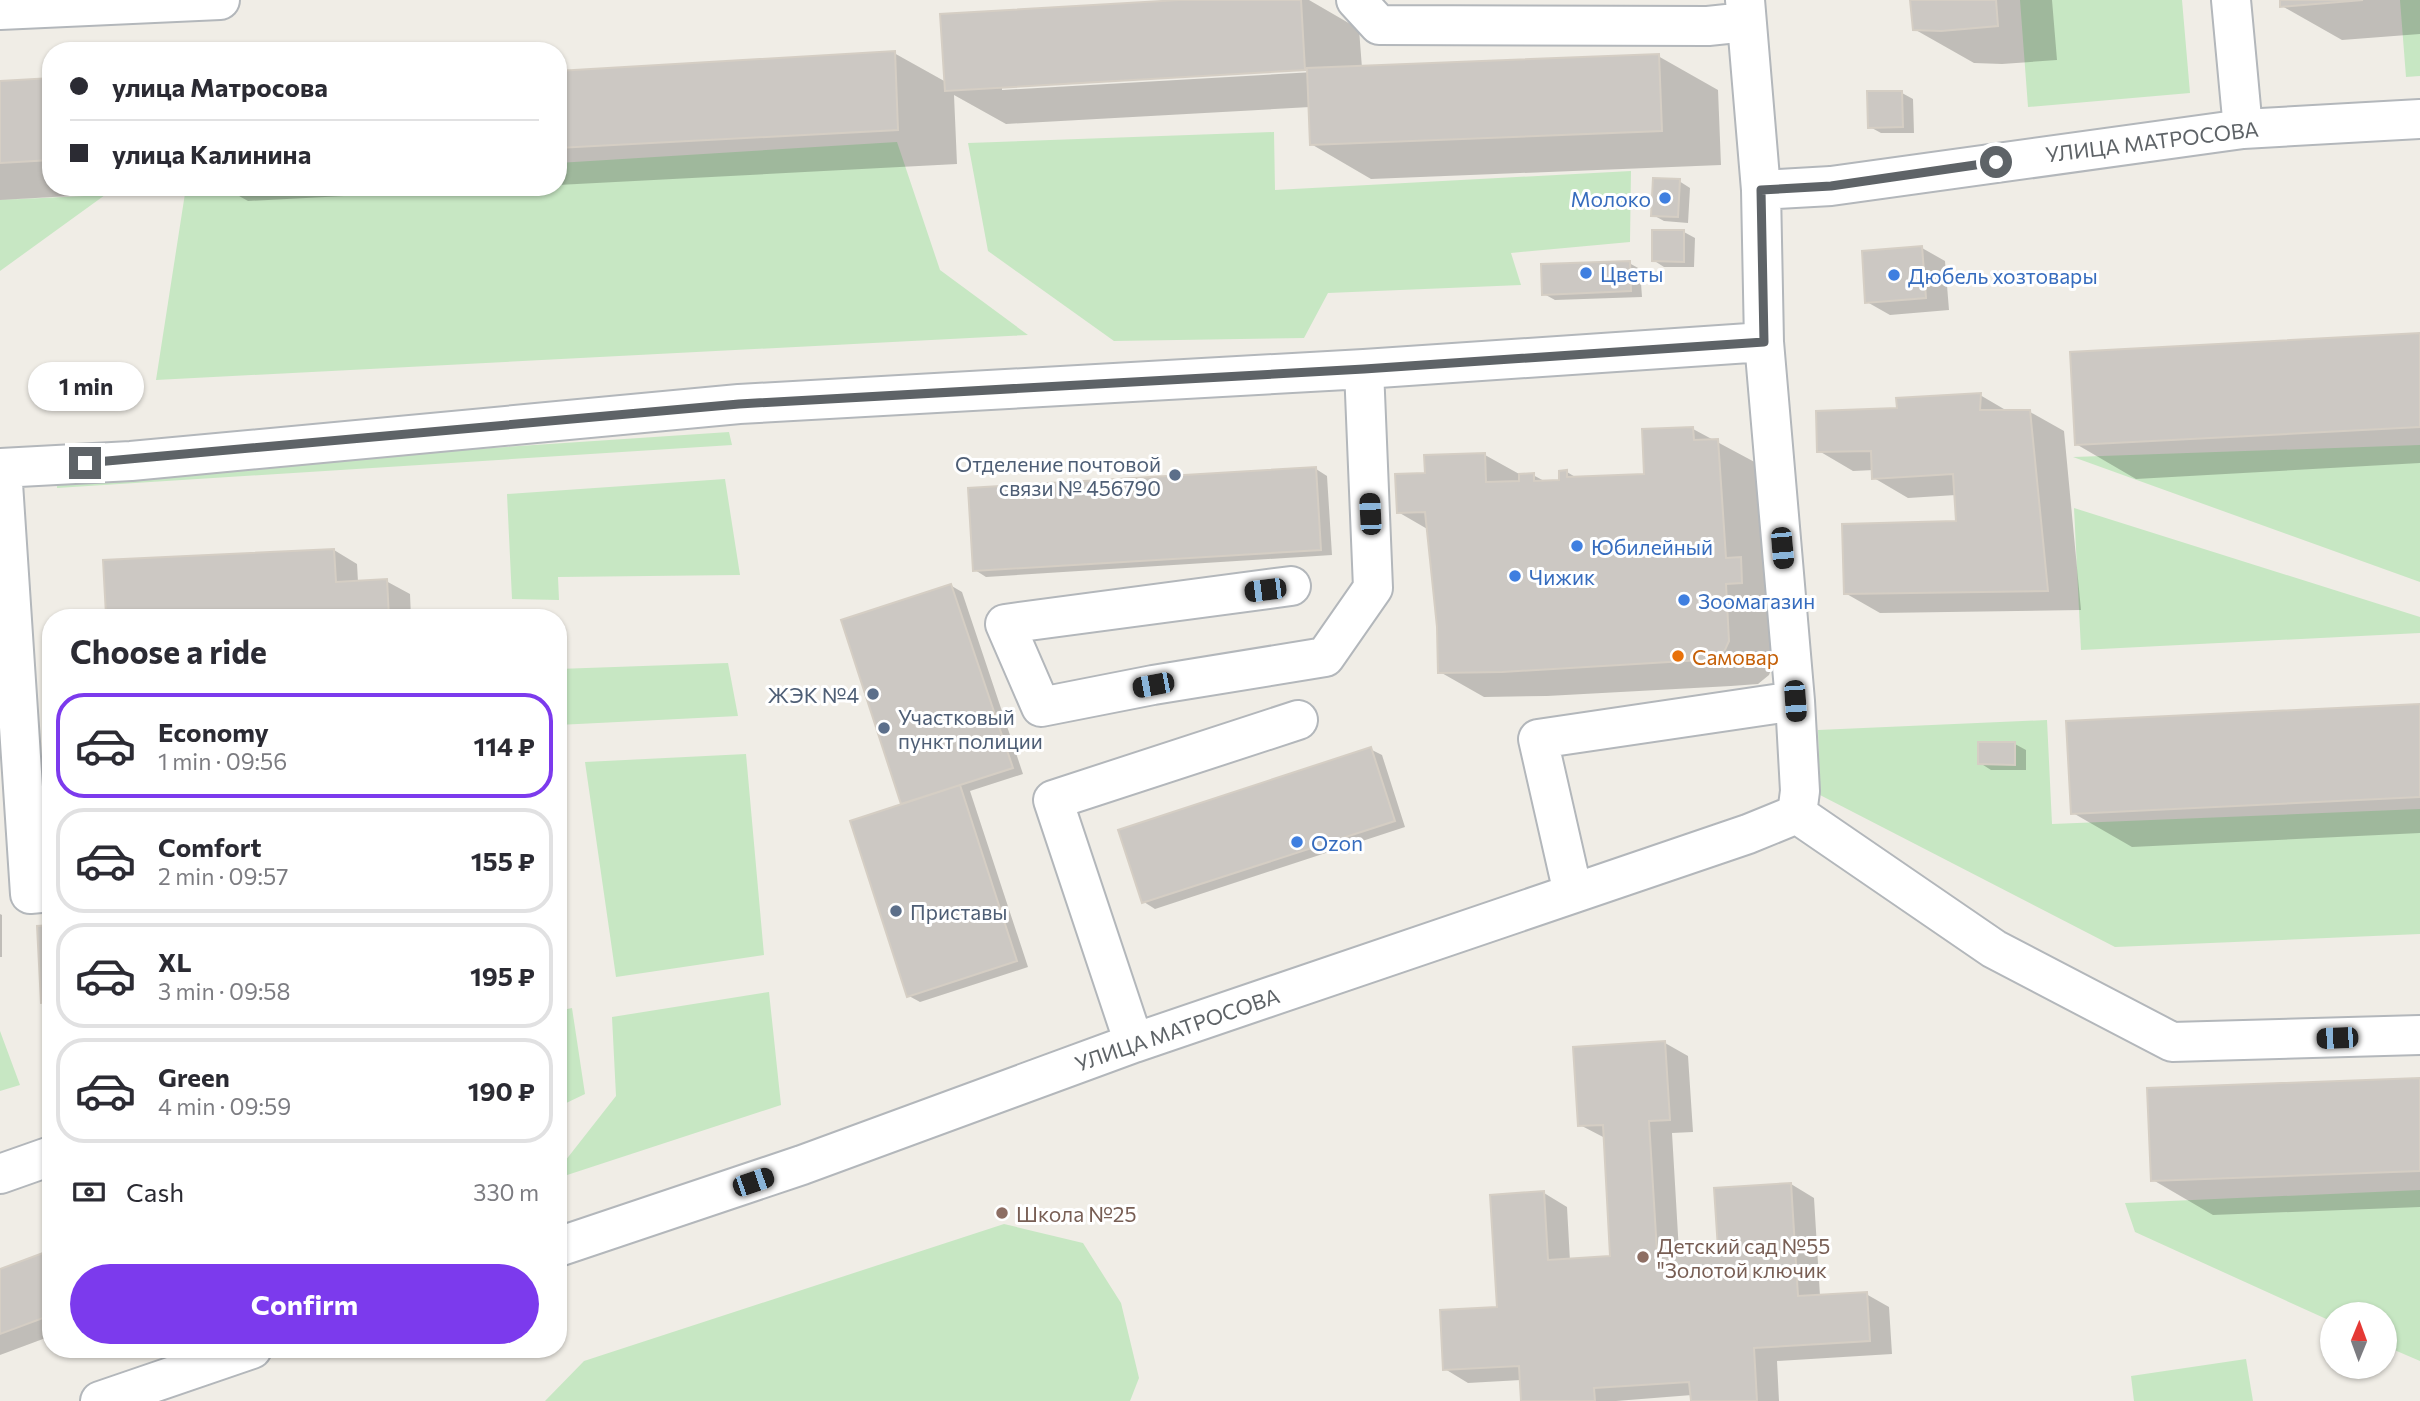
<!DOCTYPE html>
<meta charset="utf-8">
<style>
:root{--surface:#fff;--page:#f2f2f3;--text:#2b2b33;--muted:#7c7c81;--line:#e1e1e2;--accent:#7c3aed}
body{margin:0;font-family:Commissioner,sans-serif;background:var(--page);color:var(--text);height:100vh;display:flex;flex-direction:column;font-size:26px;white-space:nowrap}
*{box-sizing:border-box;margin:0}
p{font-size:23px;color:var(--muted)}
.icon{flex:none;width:38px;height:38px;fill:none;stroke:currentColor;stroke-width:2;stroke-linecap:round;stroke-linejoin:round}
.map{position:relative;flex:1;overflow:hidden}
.drawer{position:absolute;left:42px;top:609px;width:525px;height:749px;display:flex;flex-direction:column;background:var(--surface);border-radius:28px;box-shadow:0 2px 5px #0004}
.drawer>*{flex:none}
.banner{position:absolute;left:42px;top:42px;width:525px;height:154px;border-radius:28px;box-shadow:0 2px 5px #0004;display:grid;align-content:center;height:154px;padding:0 28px;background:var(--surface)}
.needle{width:46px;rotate:1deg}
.tools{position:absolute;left:2320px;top:1302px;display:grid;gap:14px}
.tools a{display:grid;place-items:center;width:77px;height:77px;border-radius:50%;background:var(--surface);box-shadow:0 2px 5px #0004;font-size:35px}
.end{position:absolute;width:32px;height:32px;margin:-16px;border:9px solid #5e6367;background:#fff;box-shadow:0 0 0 4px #fff}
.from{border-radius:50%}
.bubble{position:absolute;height:49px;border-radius:24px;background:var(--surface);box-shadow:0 2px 5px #0004;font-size:23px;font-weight:700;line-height:49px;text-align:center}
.car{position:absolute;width:21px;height:42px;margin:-21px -10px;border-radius:9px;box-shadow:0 0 5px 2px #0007;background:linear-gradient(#222 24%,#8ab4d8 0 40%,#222 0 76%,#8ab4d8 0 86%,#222 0)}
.banner b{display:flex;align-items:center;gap:24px;height:66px;font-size:26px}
.banner b+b{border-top:2px solid var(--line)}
.banner i{width:18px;height:18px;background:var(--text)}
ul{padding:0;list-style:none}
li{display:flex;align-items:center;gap:21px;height:105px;margin:0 14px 10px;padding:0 14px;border:4px solid var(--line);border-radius:28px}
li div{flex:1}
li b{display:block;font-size:26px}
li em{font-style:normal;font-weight:700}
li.on{border-color:var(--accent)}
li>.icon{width:63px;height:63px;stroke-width:1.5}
h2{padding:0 28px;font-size:32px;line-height:84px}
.pay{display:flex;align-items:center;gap:18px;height:77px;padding:0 28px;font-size:26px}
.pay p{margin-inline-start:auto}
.primary-button{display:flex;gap:14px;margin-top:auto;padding:14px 28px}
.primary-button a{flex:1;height:80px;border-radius:42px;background:var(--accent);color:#fff;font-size:28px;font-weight:700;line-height:80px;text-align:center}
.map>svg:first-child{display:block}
.green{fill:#c7e7c3}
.shadow{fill:#0003;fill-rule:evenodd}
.building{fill:#ccc8c3;stroke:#d5cec4;stroke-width:2}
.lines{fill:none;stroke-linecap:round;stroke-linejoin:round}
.minor-casing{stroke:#b3b7bb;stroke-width:42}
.minor{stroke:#fff;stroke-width:38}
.route{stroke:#5e6367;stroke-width:9}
.shop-dot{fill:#3f7fe0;stroke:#fff;stroke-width:2.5}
.service-dot{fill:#5c6f8a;stroke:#fff;stroke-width:2.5}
.food-dot{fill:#e8710a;stroke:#fff;stroke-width:2.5}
.education-dot{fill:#8d6e63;stroke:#fff;stroke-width:2.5}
.labels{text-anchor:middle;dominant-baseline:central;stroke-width:6;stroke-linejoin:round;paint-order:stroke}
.street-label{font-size:21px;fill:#5e6367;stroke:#fff}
.shop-label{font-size:21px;fill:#366cbe;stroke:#fff;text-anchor:start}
.service-label{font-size:21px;fill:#4e5e75;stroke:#fff;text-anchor:end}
.food-label{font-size:21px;fill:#c56008;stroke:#fff;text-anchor:start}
.education-label{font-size:21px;fill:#785e54;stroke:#fff;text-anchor:start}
</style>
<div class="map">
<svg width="2420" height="1401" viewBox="0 0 2420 1401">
<rect width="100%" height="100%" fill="#f0ede6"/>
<path class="green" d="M2020 0H2182L2190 93 2028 107Z
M2400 0H2420V76L2406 77Z
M1274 132 1275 190 1631 171 1630 242 1511 253 1521 285 1328 293 1304 338 1114 341 988 251 968 143Z
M897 142 940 270 1028 335 156 380 186 187H558V163Z
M105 195 0 271V200Z
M729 432 732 445 57 488V477Z
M2420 445V582L2073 457Z
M725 479 740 575 558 577 559 600 512 599 507 494Z
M2074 508 2420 617V633L2081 650Z
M728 663 738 716 558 725V669Z
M2047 720 2052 824 2420 809V934L2115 947 1820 795 1818 730Z
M746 754 764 955 616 977 585 762Z
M769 992 781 1105 558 1178V1170L616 1096 612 1017Z
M572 1008 585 1094 558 1107V1011Z
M0 1031 20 1085 0 1091Z
M2420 1190V1361L2385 1346V1314H2333V1322L2135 1232 2125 1203Z
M1004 1224 1083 1243 1121 1303 1139 1378 1130 1401H545L584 1361Z
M2246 1359 2253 1401H2134L2131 1376Z"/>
<path class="shadow" d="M1209 0H1309L1359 29 1362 68 1658 56 1718 90 1721 165 1371 179 1311 144 1310 107 1006 124 954 95 957 164 558 185V73L894 53 946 82ZM1314 68V72L1002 90V86Z
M1912 0H2052L2057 60 2002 64 1974 63 1914 29Z
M2281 0H2420V34L2342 40 2282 6Z
M51 80V187L211 188 0 200V83Z
M1902 93 1913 99 1914 133H1881L1870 127Z
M1679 181 1690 188 1688 223 1664 221 1653 215Z
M223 187H515L248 201Z
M1684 232 1695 238 1694 267H1664L1653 260Z
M1922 248 1945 261 1949 310 1890 315 1867 302Z
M1629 263 1640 269 1642 297 1555 300 1544 294Z
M2420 335V463L2136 479 2076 444Z
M1980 395 2009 412H2030L2064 431 2081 610 1880 613 1845 593 1958 523 1956 495 1908 498 1874 478V470L1853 471 1819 451 1899 410Z
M1693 429 1762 466 1772 667 1769 675 1758 684 1731 686 1547 696 1484 697 1440 672 1438 627 1429 530 1398 512 1427 474 1485 455 1521 475H1533L1546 482H1561L1567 472 1577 478 1645 475Z
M1316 469 1327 476 1332 555 986 577 975 570Z
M334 550 357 564 358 582 386 581 410 594 411 618H84L107 617Z
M950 585 962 592 1023 774 970 791 1028 967 920 1002 909 996 903 805 843 621Z
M2420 706V833L2132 847 2073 813Z
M2015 744 2026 750V770H1991L1980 763Z
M1370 749 1382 755 1405 827 1155 909 1144 902Z
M0 914 2 915V957H0Z
M1665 1043 1688 1056 1693 1132 1672 1133 1679 1252 1719 1250 1791 1184 1814 1198 1820 1296 1866 1294 1889 1307 1892 1354 1777 1361 1779 1401H1692V1395L1616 1401H1522L1521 1380 1468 1383 1445 1369 1499 1309 1544 1193 1567 1207 1570 1261 1612 1258 1605 1138 1580 1125Z
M2420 1080V1207L2213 1215 2153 1180Z
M51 1252V1336L0 1355V1271Z"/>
<path class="building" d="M1179 0H1301L1305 70 945 91 940 14Z
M1910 0H1996L1998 26 1941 31 1913 30Z
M2280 0H2363L2280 7Z
M895 51 898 130 558 148V71Z
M1659 54 1662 131 1310 145 1307 68Z
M51 78V160L0 163V81Z
M1867 91H1902L1903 127 1868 128Z
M1653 178 1680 179 1678 217 1651 216Z
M1652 230H1684V262L1652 261Z
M1922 246 1926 298 1865 303 1862 251Z
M1630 261 1631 291 1542 295 1541 264Z
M2420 333V427L2075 445 2070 352Z
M1981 393 1980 410H2030L2048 591 1844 594 1842 524 1956 521 1953 474 1872 479 1871 451 1817 452 1816 411 1897 408 1896 398Z
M1693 427 1694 440 1718 439 1726 558 1741 557 1742 583 1726 584 1729 641 1725 650 1714 659 1686 661 1502 672 1438 673 1437 627 1425 512 1397 513 1395 474 1425 473 1424 455 1485 453 1486 482 1519 481V474L1534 473V481L1559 480V471L1567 470V477L1644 474 1642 429Z
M1316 467 1321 550 973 571 968 488Z
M334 549 336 582 387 579 389 618H81L106 615 103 560Z
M951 584 1013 768 901 804 841 620Z
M2420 704V797L2071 814 2066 721Z
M1978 742H2015V765L1978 764Z
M1371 747 1395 821 1142 903 1118 830Z
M960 785 1017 961 907 997 850 821Z
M51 925V1002L41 1003 37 926Z
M1665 1041 1670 1120 1649 1121 1657 1252 1718 1249 1714 1188 1791 1183 1798 1296 1867 1292 1870 1341 1754 1348 1757 1401H1691L1689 1382 1594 1388 1595 1401H1521L1519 1366 1443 1370 1440 1310 1497 1307 1490 1195 1544 1191 1548 1260 1610 1256 1603 1125 1578 1126 1573 1047Z
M2420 1078V1171L2151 1181 2147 1088Z
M51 1250V1315L0 1334V1269Z"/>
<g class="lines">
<defs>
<path id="minor" d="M1356 0 1379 25 1708 26 1746 22
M1745 0 1761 190 1764 342 1795 701 1800 791 1797 814
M2231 0 2243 129
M0 10 220 0
M1761 190 1831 186 2243 129 2420 119
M0 468 131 461 739 404 1364 369 1764 342
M2 468 30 894 51 892
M1291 586 1005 624 1041 707 1153 685 1325 657 1373 588 1364 369
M1797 814 1994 949 2172 1042 2420 1035
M1573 893 1538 739 1795 701
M1134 1043 1053 800 1298 720
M0 1174 51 1156
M558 1247 802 1165 1134 1043 1748 834 1797 814
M100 1401 252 1349"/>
</defs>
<use href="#minor" class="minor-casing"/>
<use href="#minor" class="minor"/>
</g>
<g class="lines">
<path class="route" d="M85 463 739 404 1364 369 1764 342 1761 190 1831 186 1996 162"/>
</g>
<g class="shop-dot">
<circle cx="1665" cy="198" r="7"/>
<circle cx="1586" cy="273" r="7"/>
<circle cx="1894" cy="275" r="7"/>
<circle cx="1577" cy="546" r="7"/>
<circle cx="1515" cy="576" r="7"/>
<circle cx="1684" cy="600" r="7"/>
<circle cx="1297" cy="842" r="7"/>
</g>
<g class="service-dot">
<circle cx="1175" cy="475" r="7"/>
<circle cx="873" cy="694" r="7"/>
<circle cx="884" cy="728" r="7"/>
<circle cx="896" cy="911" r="7"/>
</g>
<circle class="food-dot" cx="1678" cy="656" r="7"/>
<g class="education-dot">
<circle cx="1002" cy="1213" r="7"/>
<circle cx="1643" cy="1257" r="7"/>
</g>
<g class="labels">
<g class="street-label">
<text transform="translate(2152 141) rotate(-7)">УЛИЦА МАТРОСОВА</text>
<text transform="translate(1177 1029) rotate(-19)">УЛИЦА МАТРОСОВА</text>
</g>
<g class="shop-label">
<text x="1651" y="198" text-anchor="end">Молоко</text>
<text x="1600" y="273">Цветы</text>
<text x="1908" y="275">Дюбель хозтовары</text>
<text x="1591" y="546">Юбилейный</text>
<text x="1529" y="576">Чижик</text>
<text x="1698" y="600">Зоомагазин</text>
<text x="1311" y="842">Ozon</text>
</g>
<g class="service-label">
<text x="1161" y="463">Отделение почтовой<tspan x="1161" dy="24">связи № 456790</tspan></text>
<text x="859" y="694">ЖЭК №4</text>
<text x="898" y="716" text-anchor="start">Участковый<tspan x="898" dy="24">пункт полиции</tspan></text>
<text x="910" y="911" text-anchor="start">Приставы</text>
</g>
<g class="food-label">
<text x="1692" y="656">Самовар</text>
</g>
<g class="education-label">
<text x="1016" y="1213">Школа №25</text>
<text x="1657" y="1245">Детский сад №55<tspan x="1657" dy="24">"Золотой ключик</tspan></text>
</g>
</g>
</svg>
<div class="tools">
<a><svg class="needle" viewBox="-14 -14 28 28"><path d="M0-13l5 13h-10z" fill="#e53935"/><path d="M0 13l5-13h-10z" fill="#7c7c81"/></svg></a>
</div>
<i class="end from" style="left:1996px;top:162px"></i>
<i class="end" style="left:85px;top:463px"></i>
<div class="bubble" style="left:28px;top:362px;width:116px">1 min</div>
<i class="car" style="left:1370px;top:514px;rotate:357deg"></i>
<i class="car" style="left:1782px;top:548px;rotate:175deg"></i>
<i class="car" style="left:1265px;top:590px;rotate:263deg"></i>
<i class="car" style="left:1153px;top:685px;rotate:259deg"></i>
<i class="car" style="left:1795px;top:701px;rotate:176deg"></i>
<i class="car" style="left:2337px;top:1038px;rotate:268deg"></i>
<i class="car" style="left:753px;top:1182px;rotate:71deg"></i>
<div class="banner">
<b><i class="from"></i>улица Матросова</b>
<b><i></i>улица Калинина</b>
</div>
<section class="drawer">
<h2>Choose a ride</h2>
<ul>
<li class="on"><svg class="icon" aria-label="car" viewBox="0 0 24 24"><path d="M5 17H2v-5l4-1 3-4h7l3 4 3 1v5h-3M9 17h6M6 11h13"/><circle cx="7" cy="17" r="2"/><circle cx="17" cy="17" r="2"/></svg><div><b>Economy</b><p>1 min · 09:56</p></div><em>114 ₽</em></li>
<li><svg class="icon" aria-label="car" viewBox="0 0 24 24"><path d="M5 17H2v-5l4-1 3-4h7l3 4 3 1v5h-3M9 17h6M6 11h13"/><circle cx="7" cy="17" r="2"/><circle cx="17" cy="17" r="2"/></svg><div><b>Comfort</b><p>2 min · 09:57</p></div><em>155 ₽</em></li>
<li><svg class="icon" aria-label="car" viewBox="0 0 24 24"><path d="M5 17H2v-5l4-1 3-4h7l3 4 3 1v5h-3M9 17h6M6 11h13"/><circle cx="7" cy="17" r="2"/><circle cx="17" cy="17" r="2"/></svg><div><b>XL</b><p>3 min · 09:58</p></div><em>195 ₽</em></li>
<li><svg class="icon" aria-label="car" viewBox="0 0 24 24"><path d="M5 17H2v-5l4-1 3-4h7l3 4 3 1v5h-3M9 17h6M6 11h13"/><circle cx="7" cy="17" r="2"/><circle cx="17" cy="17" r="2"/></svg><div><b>Green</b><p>4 min · 09:59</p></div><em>190 ₽</em></li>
</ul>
<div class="pay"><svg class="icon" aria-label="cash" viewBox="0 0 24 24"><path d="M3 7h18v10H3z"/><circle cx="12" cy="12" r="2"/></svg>Cash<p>330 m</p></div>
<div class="primary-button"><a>Confirm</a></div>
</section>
</div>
